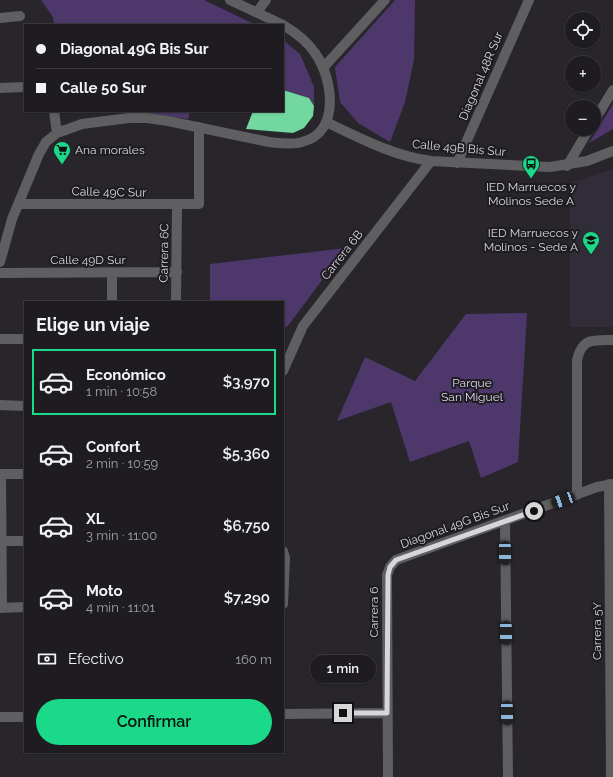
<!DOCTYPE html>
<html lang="es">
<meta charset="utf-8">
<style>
:root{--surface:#1e1c20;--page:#2b292d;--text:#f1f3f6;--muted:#a1a1a5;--line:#3c3a3e;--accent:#1ad988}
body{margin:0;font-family:Raleway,sans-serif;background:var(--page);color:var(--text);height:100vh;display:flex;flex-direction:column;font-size:15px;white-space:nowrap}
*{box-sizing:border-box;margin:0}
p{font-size:13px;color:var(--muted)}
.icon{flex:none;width:22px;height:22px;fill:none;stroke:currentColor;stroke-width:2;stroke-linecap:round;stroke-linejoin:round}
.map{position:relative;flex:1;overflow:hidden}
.sheet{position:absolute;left:24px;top:301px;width:260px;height:452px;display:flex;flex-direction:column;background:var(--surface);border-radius:0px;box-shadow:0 1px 3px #0004,0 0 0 1px var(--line)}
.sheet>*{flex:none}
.guide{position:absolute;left:24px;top:24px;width:260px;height:88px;border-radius:0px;box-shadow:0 1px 3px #0004,0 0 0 1px var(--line);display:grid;align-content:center;height:88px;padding:0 12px;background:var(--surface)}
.tools{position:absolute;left:565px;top:12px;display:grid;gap:8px}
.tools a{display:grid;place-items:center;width:36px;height:36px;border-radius:50%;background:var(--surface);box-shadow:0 1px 3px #0004,0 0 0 1px var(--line);font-size:20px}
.end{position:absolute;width:18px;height:18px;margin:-9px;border:5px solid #d7d6d9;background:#111;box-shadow:0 0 0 2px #111}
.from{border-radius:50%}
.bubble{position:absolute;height:28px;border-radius:14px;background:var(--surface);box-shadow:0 1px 3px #0004,0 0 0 1px var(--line);font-size:13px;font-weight:600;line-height:28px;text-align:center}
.car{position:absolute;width:12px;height:24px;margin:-12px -6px;border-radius:5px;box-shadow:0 0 3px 1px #0007;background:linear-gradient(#222 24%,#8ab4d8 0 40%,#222 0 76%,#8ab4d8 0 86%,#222 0)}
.guide b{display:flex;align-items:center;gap:14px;height:38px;font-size:15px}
.guide b+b{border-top:1px solid var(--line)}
.guide i{width:10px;height:10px;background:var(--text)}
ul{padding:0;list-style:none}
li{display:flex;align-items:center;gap:12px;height:66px;margin:0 8px 6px;padding:0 4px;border:2px solid transparent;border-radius:0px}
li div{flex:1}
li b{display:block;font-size:15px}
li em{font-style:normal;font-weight:600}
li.on{border-color:var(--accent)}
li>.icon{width:36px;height:36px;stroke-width:1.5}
h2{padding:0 12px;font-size:18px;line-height:48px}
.pay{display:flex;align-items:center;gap:10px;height:44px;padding:0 12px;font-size:15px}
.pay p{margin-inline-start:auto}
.action{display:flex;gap:8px;margin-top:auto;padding:8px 12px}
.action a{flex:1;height:46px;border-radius:24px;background:var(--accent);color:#111;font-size:16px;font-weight:600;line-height:46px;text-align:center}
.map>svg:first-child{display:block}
.built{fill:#312d38}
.green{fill:#4d376b}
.building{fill:#72d89f}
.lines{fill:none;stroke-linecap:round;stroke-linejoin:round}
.minor{stroke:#5f5e61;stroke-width:10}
.route{stroke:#d7d6d9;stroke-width:5}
.labels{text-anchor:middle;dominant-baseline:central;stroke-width:4;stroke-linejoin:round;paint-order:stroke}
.street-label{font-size:12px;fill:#d7d6d9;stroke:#1e1c21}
.poi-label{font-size:12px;fill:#d7d6d9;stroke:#1e1c21;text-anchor:start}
.park-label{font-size:12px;fill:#dfd8ee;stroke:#1e1c21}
</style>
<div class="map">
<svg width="613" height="777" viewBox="0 0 613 777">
<rect width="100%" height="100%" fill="#28262b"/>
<path class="built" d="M613 169V327H570V183Z"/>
<path class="green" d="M41 0H204L256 25H54L53 17Z
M395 0H415L414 60 405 102 390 142 358 123 340 102 335 67Z
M283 40 300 54 314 87V106L309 98 283 90Z
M613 104V129L589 143Z
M134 111H190L188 119Z
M346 248 287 327 283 325V302H210V264Z
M527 313 518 462 481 478 469 441 410 462 391 402 337 421 365 357 415 381 466 314Z"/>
<path class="building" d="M283 90 309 98 314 106 313 116 304 128 293 133 246 129 253 111H283Z"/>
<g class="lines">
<path class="minor" d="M230 0 283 25
M257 12 266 0
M0 18 20 16
M323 68 385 0
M0 88 25 87
M54 111 57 133
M594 121 613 90
M326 122C360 138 393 156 431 161L550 167 587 161 613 151
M457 163 529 0
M567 166 589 129
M19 204H199V127
M0 262 12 219 39 154 46 142 57 133 82 124 129 118H147L168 121 269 142C279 143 292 145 302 142 341 133 333 78 315 53 307 41 295 32 283 25
M0 273 177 272
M112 302V273
M176 302 177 205
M0 339H25
M283 371 303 326 431 161
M0 405 25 406
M0 474H25
M1 474 2 608
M609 484 611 777
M577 495V360C582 338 593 340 613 340
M505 521 508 777
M2 541H25
M283 551 285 558 283 604
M0 608 25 607
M283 714 387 713
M0 717H25
M388 777 387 575 390 567 396 560 597 487 613 484"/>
</g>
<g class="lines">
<path class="route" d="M343 713H387L388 575 390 567 396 560 534 511"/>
</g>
<defs>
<symbol id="supermarket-pin" viewBox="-11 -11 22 30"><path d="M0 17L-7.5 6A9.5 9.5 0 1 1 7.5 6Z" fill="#1ad988" stroke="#1e1c21"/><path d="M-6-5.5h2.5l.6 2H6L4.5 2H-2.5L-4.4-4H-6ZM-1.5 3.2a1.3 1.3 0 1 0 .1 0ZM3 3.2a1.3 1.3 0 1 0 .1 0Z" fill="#111"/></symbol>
<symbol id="bus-pin" viewBox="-11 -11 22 30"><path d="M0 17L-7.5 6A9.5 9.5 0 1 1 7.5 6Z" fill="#1ad988" stroke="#1e1c21"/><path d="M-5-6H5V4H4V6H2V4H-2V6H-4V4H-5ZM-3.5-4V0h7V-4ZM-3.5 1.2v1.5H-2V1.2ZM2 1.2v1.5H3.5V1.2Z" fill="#111"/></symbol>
<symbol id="school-pin" viewBox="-11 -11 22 30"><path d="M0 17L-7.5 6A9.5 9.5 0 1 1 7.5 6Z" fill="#1ad988" stroke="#1e1c21"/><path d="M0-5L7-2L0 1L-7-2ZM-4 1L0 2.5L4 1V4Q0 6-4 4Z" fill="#111"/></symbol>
</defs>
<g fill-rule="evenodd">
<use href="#supermarket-pin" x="52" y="140" width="20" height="27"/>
<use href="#bus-pin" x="521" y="154" width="20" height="27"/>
<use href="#school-pin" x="581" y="230" width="20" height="27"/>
</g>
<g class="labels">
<g class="street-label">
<text transform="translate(481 76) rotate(-67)">Diagonal 48R Sur</text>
<text transform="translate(459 148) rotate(5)">Calle 49B Bis Sur</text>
<text transform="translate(109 192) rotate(1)">Calle 49C Sur</text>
<text transform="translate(164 253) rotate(-89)">Carrera 6C</text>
<text transform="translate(342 255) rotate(-52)">Carrera 6B</text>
<text x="88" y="260">Calle 49D Sur</text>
<text transform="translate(455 525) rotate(-20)">Diagonal 49G Bis Sur</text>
<text transform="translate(374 612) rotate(-90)">Carrera 6</text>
<text transform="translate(597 631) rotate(-90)">Carrera 5Y</text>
</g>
<g class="poi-label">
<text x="75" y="150">Ana morales</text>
<text x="531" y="187" text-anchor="middle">IED Marruecos y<tspan x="531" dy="14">Molinos Sede A</tspan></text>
<text x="578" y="233" text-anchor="end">IED Marruecos y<tspan x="578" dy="14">Molinos - Sede A</tspan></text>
</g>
<g class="park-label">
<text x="472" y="383">Parque<tspan x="472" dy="14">San Miguel</tspan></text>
</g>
</g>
</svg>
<div class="tools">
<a><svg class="icon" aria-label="locate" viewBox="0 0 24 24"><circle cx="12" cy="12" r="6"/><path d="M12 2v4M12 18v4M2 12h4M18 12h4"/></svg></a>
<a>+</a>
<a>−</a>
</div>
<i class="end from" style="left:534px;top:511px"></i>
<i class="end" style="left:343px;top:713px"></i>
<div class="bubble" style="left:310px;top:655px;width:66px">1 min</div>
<i class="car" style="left:563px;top:500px;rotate:250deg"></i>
<i class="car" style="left:505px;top:553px;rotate:179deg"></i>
<i class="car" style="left:506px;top:633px;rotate:179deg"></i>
<i class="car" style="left:507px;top:713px;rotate:179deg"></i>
<div class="guide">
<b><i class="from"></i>Diagonal 49G Bis Sur</b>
<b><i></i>Calle 50 Sur</b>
</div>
<section class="sheet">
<h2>Elige un viaje</h2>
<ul>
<li class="on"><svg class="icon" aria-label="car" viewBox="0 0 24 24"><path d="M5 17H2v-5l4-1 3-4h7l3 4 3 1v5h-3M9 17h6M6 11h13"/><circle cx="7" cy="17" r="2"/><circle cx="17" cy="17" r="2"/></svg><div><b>Económico</b><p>1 min · 10:58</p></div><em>$3,970</em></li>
<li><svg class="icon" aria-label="car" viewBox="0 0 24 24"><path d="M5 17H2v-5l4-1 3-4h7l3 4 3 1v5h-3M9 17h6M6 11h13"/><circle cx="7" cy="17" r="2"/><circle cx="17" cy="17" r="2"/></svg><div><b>Confort</b><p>2 min · 10:59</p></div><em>$5,360</em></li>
<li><svg class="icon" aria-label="car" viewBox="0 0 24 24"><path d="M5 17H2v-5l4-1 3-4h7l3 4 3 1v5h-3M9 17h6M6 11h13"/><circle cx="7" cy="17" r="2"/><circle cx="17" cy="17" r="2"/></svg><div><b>XL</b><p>3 min · 11:00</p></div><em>$6,750</em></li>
<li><svg class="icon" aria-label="car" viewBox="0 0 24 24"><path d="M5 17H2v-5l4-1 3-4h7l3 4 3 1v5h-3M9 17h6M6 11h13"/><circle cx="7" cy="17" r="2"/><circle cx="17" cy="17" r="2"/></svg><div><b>Moto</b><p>4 min · 11:01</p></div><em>$7,290</em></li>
</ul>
<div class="pay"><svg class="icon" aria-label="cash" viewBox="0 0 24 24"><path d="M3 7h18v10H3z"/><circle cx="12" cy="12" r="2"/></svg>Efectivo<p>160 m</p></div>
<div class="action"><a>Confirmar</a></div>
</section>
</div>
